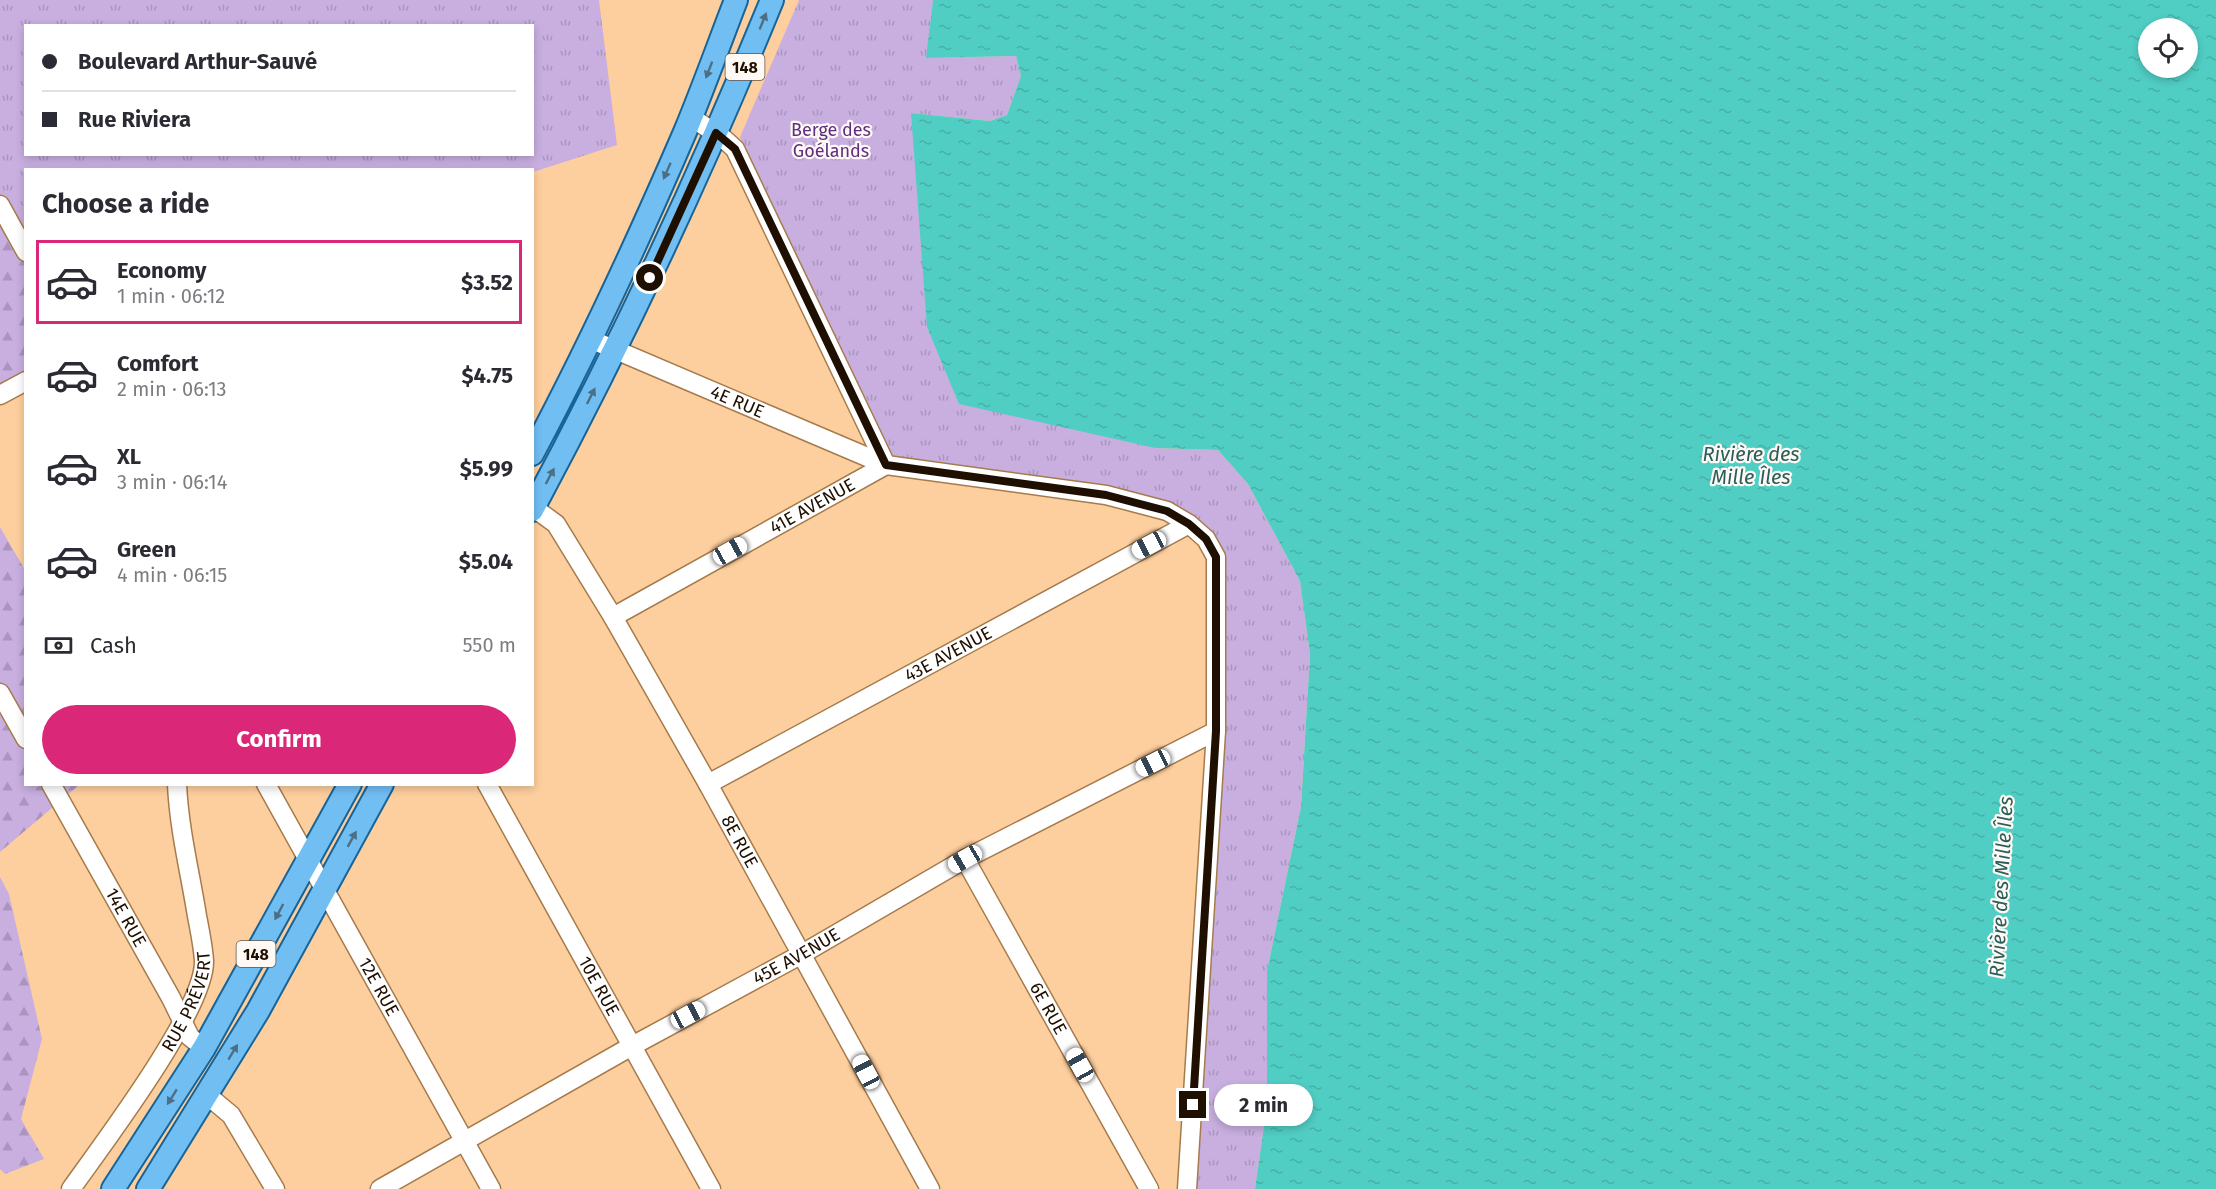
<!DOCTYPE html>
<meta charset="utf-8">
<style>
:root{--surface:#fff;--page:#f2f2f3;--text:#2b2b33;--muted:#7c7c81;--line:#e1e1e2;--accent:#db2777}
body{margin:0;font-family:"Fira Sans",sans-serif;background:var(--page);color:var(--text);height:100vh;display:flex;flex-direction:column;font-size:22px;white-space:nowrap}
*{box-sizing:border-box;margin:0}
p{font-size:20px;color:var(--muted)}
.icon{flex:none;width:33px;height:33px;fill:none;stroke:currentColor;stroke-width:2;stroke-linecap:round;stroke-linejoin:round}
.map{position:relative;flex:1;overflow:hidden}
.side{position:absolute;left:24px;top:168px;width:510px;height:618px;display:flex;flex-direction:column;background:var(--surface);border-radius:0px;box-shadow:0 3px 9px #0003}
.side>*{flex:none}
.top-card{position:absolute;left:24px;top:24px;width:510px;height:132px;border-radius:0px;box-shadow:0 3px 9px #0003;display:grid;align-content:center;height:132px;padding:0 18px;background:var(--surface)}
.tools{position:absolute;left:2138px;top:18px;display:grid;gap:12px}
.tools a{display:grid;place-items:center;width:60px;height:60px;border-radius:50%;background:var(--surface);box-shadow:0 3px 9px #0003;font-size:30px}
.end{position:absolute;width:27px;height:27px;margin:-14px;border:8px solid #1f0f00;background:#fff;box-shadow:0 0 0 3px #fff}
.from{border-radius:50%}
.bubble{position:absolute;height:42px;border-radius:21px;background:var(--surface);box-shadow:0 3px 9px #0003;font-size:20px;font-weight:700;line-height:42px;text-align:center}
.car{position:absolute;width:18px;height:36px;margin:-18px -9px;border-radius:8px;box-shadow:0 0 4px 2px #0007;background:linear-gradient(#fff 24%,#345 0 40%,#fff 0 76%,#345 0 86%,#fff 0)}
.top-card b{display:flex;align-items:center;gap:21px;height:57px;font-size:22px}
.top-card b+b{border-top:2px solid var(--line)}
.top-card i{width:15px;height:15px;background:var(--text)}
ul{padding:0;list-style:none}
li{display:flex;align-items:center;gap:18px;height:84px;margin:0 12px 9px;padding:0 6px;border:3px solid transparent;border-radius:0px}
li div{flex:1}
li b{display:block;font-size:22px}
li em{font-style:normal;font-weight:700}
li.current{border-color:var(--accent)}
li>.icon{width:54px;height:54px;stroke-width:1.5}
h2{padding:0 18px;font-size:27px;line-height:72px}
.pay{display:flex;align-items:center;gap:15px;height:66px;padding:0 18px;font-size:22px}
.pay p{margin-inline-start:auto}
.cta{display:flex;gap:12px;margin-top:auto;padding:12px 18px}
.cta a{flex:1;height:69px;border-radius:36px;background:var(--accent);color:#fff;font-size:24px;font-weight:700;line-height:69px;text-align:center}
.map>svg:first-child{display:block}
.forest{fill:url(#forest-firs)}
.park{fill:url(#park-tufts);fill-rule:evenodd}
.water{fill:url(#water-ripples);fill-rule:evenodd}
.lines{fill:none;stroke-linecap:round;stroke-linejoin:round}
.minor-casing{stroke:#a67b4c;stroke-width:21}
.major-casing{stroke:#176499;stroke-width:26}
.minor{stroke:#fff;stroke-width:18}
.major{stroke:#71bef3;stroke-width:22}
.oneway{fill:#4c6f86}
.route{stroke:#1f0f00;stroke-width:8}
.labels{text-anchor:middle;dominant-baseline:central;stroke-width:4.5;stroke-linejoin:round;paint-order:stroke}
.shield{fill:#fef9f4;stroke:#625549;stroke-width:1.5}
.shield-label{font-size:16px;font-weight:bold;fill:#1f0f00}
.park-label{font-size:18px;fill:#5f2e84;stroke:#fef9f4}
.street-label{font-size:18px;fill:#1f0f00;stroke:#fef9f4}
.water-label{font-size:20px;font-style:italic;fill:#2a5e59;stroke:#fef9f4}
</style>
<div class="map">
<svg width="2216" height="1189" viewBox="0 0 2216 1189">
<defs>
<pattern id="forest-firs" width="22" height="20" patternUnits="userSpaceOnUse" patternTransform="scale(1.5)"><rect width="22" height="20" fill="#c8afe0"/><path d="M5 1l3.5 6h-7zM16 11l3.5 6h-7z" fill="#ab95be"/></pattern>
<pattern id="park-tufts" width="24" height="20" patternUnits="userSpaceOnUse" patternTransform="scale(1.5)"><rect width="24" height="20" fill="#c8afe0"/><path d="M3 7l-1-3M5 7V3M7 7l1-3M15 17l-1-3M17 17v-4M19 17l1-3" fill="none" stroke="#ab95be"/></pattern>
<pattern id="water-ripples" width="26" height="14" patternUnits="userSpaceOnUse" patternTransform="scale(1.5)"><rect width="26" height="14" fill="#51cec4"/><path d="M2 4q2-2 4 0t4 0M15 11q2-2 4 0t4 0" fill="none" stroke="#46b0a7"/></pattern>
</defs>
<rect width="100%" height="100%" fill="#fecf9e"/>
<path class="forest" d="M0 74 26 154 25 375 0 391Z
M0 527 25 570 26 784 79 785 0 852Z
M0 877 9 894 42 1039 21 1119 44 1159 5 1174 0 1169Z"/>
<path class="park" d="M0 0H599L617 145 533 172 532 170H26L25 252 0 205ZM26 26H532V154H26Z
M799 0H933L927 58 1016 56 1021 76 1007 115 990 121 911 113 1155 448 1218 450 1248 484 1300 581 1310 654 1301 807 1267 971V1105L1255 1189H1190L1218 557 1167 511 886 465 740 137Z"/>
<path class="water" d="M933 0H2216V1189H1255L1267 1105V971L1301 807 1310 654 1300 581 1248 484 1218 450 1155 448 959 404 927 327 911 113 990 121 1007 115 1021 76 1016 56 926 58ZM2148 28H2187V68H2148Z"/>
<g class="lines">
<defs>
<g id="minor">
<path d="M691 117 724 139 735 149 886 465 1106 495 1167 511 1189 524 1206 539 1216 557V731L1187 1189"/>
<path d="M0 205 26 252"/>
<path id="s1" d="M590 339 886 465"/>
<path d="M0 395 26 381"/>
<path id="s2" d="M534 508 556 524 613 617 708 784 930 1189"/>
<path id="s3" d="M613 617 886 465"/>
<path d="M0 693 26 739"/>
<path id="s4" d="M51 784 171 998 190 1037 204 1048"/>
<path id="s5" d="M266 784 491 1189"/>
<path id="s6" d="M487 784 711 1189"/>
<path id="s7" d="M708 784 1189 524"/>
<path id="s8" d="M965 859 1149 1189"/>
<path d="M207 1095 231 1115 275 1189"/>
<path id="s9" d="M71 1189C102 1145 205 1010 204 961 203 946 200 931 197 916 190 872 179 829 177 784"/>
<path id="s10" d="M380 1189 632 1046 802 954 965 859 1216 731"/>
</g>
<path id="major" d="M532 454C588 349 638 241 685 132 703 89 719 44 736 0
M532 510C621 344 701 174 772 0
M113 1189 204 1048 350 784
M148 1189 258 1011 382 784"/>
</defs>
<use href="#minor" class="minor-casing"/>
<use href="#major" class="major-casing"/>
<use href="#minor" class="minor"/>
<use href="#major" class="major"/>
</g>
<defs><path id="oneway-solid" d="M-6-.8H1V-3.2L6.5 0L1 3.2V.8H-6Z" transform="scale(1.5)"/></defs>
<g class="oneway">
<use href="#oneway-solid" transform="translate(763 21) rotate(-68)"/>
<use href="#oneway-solid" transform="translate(709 70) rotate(111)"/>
<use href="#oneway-solid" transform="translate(667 171) rotate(114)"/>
<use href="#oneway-solid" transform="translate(591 396) rotate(-63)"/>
<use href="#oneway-solid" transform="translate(550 476) rotate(-62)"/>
<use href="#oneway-solid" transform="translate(352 839) rotate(-61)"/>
<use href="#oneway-solid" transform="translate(279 912) rotate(118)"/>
<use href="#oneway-solid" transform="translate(233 1052) rotate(-59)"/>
<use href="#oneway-solid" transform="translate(172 1097) rotate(122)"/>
</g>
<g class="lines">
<path class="route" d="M650 278 716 133 735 149 886 465 1106 495 1167 511 1189 524 1206 539 1216 557V731L1193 1105"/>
</g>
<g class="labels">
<g class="shield">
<rect x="725.5" y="54" width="39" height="26" rx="4.5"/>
<rect x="236.5" y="941" width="39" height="26" rx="4.5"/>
</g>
<g class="shield-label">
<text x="745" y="67">148</text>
<text x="256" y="954">148</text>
</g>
<g class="park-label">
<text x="831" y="130">Berge des<tspan x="831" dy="21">Goélands</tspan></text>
</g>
<g class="street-label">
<text stroke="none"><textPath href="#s1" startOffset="160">4E RUE</textPath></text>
<text stroke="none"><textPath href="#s3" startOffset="228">41E AVENUE</textPath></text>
<text stroke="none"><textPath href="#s7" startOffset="273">43E AVENUE</textPath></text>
<text stroke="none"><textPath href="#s2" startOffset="394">8E RUE</textPath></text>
<text stroke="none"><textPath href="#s4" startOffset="153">14E RUE</textPath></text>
<text stroke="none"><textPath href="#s10" startOffset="477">45E AVENUE</textPath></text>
<text stroke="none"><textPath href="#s5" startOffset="232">12E RUE</textPath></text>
<text stroke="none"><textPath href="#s6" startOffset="231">10E RUE</textPath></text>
<text stroke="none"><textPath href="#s9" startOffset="222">RUE PRÉVERT</textPath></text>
<text stroke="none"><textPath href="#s8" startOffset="171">6E RUE</textPath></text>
</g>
<g class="water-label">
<text x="1751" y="454">Rivière des<tspan x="1751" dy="23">Mille Îles</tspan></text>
<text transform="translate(2001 887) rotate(-87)">Rivière des Mille Îles</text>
</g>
</g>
</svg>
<div class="tools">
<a><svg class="icon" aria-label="locate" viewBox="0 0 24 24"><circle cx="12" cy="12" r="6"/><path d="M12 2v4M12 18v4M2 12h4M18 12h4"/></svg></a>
</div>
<i class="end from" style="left:650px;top:278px"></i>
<i class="end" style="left:1193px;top:1105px"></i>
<div class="bubble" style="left:1214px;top:1084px;width:99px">2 min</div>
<i class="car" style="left:1149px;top:545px;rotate:242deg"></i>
<i class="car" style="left:730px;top:551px;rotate:61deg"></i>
<i class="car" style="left:1153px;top:763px;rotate:243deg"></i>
<i class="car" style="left:965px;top:859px;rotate:240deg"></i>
<i class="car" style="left:688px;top:1015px;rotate:62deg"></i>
<i class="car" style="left:1080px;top:1065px;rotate:331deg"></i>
<i class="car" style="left:866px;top:1072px;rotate:332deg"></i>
<div class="top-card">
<b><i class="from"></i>Boulevard Arthur-Sauvé</b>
<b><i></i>Rue Riviera</b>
</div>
<section class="side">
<h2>Choose a ride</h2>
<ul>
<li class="current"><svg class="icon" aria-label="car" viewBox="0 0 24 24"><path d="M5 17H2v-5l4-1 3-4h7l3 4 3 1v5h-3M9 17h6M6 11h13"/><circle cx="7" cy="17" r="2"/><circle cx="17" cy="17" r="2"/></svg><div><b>Economy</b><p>1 min · 06:12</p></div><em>$3.52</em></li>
<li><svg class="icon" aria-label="car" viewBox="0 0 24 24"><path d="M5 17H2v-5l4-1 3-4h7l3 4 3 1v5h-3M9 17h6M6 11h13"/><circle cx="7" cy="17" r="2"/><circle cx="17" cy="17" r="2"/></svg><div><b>Comfort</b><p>2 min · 06:13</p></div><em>$4.75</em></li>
<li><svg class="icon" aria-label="car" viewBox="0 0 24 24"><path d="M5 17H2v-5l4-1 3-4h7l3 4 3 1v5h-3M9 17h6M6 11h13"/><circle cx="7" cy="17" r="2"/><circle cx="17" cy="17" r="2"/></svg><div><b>XL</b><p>3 min · 06:14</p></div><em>$5.99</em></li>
<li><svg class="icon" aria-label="car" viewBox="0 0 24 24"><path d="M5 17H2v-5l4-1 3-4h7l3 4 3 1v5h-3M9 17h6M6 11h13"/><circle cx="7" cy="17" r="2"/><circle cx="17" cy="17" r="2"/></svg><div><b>Green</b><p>4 min · 06:15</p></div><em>$5.04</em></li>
</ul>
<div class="pay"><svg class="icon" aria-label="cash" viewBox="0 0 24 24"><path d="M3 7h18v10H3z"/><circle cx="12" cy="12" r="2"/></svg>Cash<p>550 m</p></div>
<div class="cta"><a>Confirm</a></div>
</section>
</div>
